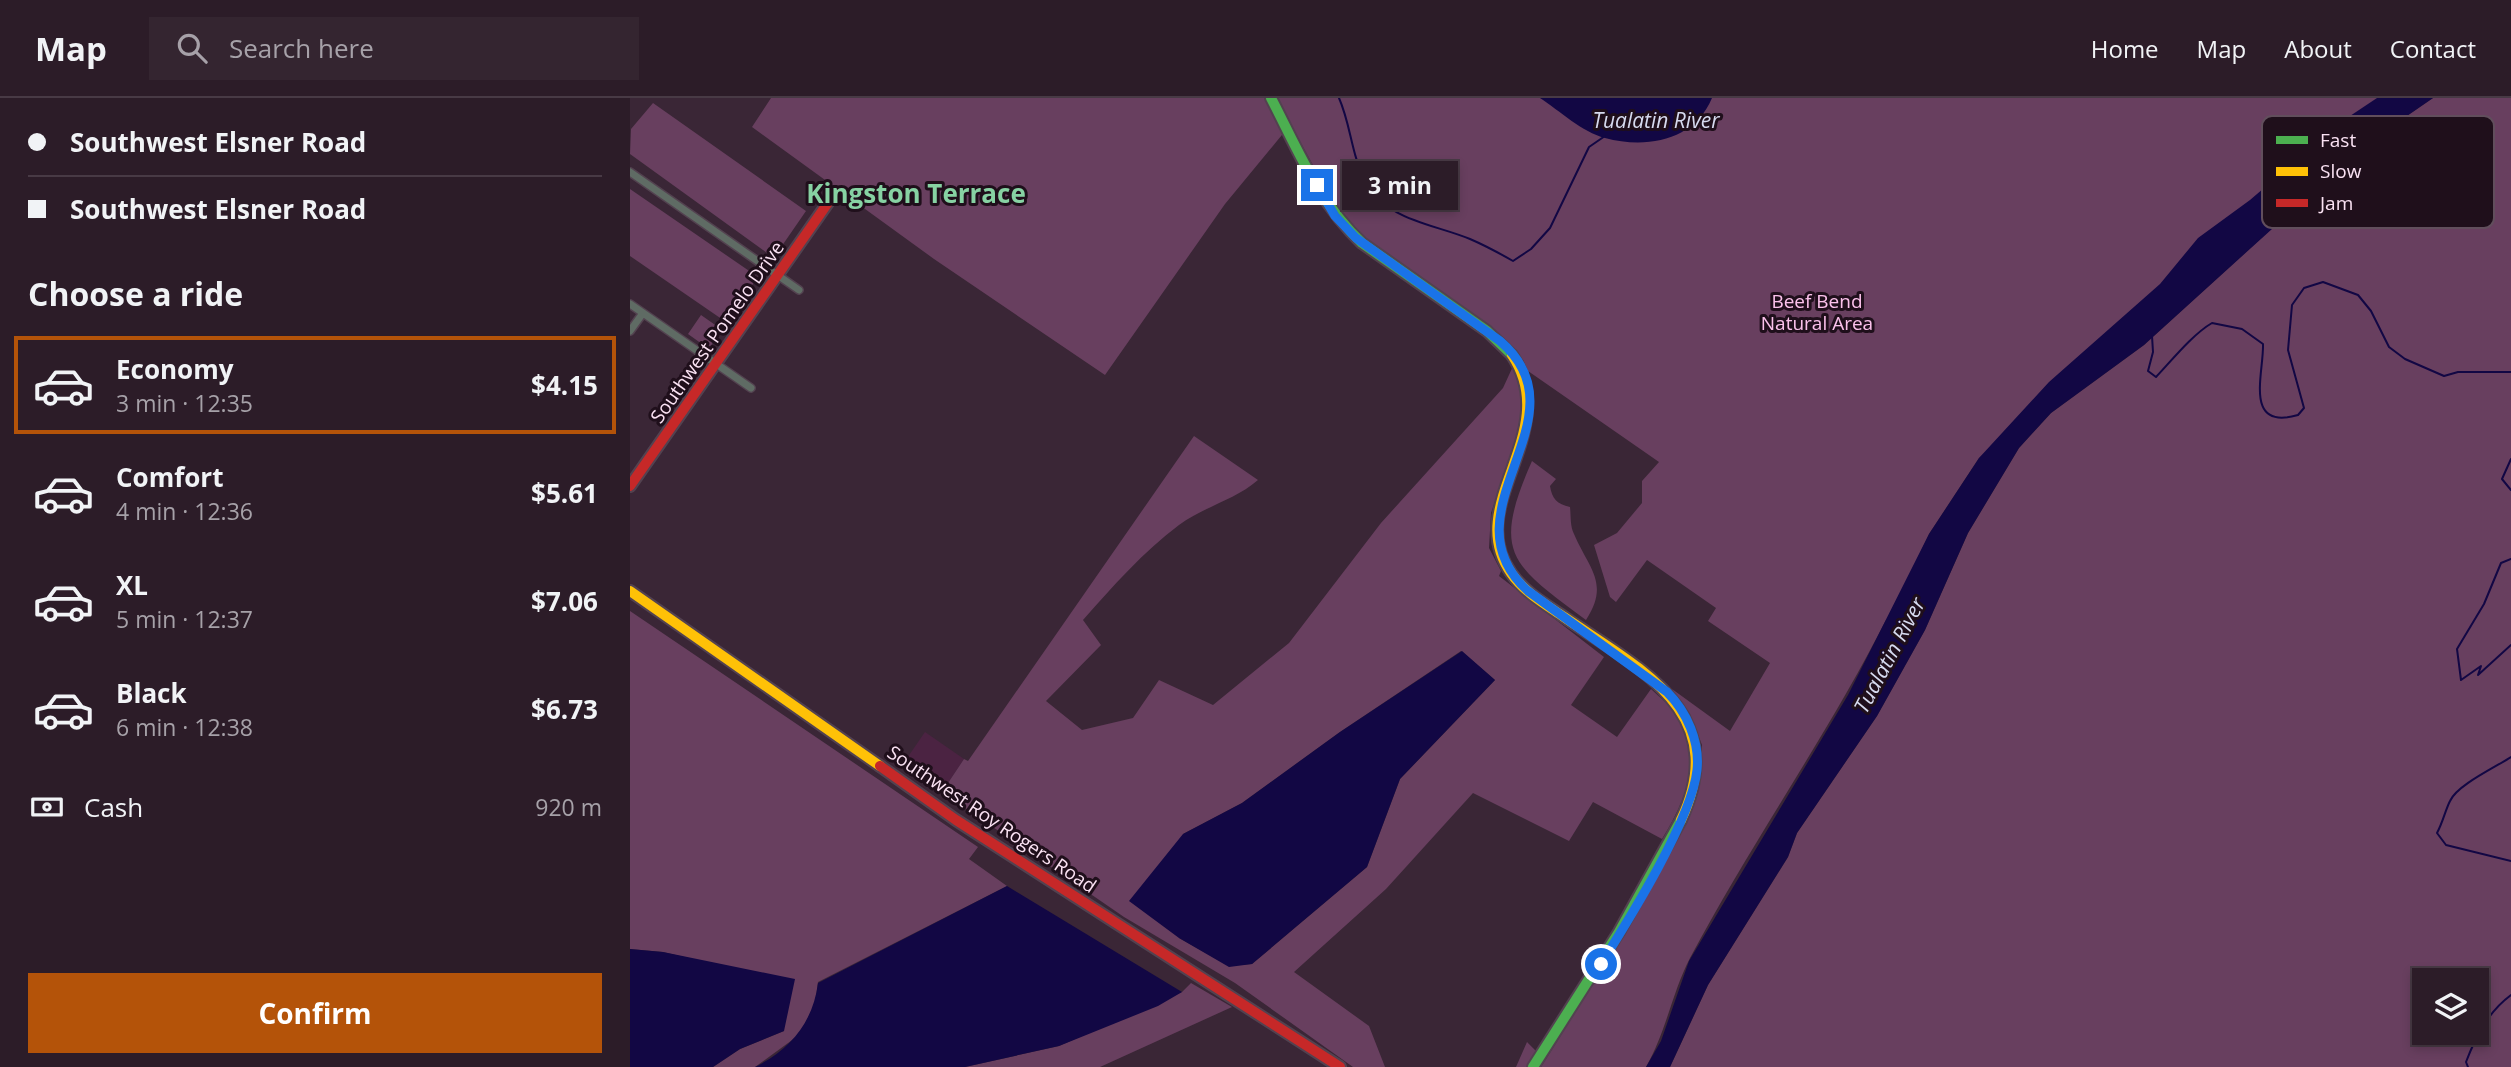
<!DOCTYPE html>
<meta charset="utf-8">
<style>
:root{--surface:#2c1c28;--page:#342530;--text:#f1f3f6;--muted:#a6a1a8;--line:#483a45;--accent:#b45309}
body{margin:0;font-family:"Open Sans",sans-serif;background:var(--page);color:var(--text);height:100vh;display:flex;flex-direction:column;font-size:26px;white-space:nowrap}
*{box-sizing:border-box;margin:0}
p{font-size:23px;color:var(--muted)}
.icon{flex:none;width:38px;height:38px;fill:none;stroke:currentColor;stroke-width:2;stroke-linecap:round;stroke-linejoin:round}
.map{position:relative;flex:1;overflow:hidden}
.sheet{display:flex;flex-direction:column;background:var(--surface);width:630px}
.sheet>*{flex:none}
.top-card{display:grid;align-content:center;height:154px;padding:0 28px;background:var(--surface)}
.fabs{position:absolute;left:1782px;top:870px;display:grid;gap:14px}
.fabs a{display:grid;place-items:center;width:77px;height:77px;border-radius:0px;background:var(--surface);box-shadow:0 4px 10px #0003,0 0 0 2px var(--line);font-size:35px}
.end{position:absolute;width:32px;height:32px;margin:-16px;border:9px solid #1a73e8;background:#fff;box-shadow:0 0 0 4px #fff}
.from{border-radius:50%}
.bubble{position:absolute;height:49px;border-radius:0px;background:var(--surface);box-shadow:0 4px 10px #0003,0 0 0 2px var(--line);font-size:23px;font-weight:700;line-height:49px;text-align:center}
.top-card b{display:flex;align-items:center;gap:24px;height:66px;font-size:26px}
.top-card b+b{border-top:2px solid var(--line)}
.top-card i{width:18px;height:18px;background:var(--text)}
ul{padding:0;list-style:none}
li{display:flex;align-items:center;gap:21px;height:98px;margin:0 14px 10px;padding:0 14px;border:4px solid transparent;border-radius:0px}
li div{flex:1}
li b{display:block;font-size:26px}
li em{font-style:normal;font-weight:700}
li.current{border-color:var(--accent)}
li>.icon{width:63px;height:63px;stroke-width:1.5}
h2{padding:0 28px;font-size:32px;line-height:84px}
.pay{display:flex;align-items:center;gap:18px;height:77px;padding:0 28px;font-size:26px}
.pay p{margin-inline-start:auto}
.action{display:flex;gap:14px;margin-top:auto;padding:14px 28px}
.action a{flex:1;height:80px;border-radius:0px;background:var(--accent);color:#fff;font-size:28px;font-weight:700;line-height:80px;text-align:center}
header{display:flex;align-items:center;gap:42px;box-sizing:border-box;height:98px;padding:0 35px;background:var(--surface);border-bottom:2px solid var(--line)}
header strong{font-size:33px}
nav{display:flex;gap:38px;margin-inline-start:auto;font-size:24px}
.search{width:490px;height:63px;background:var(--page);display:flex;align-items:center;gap:18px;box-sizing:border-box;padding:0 24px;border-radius:0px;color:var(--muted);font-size:26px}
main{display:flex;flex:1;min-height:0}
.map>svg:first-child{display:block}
.built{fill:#4b2342}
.green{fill:#683f5f;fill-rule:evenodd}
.water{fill:#120744}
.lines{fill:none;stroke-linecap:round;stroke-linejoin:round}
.stream{stroke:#120744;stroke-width:2}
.street-casing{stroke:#534250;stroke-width:10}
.fast-casing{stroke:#534250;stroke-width:14}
.slow-casing{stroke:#534250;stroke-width:14}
.jam-casing{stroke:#534250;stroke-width:14}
.street{stroke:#5f6b64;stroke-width:7}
.fast{stroke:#4caf50;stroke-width:10}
.slow{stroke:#ffc107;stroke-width:10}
.jam{stroke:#c62828;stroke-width:10}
.route{stroke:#1a73e8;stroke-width:9}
.labels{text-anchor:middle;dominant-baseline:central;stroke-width:6;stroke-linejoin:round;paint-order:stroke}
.park-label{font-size:19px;fill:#fbc1eb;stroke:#1f0f1b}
.street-label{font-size:19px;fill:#fae2f3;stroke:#1f0f1b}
.water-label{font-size:21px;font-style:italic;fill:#d6daef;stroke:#1f0f1b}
.district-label{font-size:26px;font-weight:bold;fill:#87d2a3;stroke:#1f0f1b}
.key{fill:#1f0f1b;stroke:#614e5c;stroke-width:2}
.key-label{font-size:19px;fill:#fae2f3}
</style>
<header>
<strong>Map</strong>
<div class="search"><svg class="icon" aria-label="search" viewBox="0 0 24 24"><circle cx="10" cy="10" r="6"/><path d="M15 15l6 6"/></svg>Search here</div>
<nav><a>Home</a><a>Map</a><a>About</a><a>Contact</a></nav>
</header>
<main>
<section class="sheet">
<div class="top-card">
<b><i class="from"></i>Southwest Elsner Road</b>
<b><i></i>Southwest Elsner Road</b>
</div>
<h2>Choose a ride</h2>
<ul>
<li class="current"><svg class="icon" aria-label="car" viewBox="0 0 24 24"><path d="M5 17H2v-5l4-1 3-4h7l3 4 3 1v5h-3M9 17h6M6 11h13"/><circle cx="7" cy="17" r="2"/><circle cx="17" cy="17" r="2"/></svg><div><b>Economy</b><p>3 min · 12:35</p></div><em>$4.15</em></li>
<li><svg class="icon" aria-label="car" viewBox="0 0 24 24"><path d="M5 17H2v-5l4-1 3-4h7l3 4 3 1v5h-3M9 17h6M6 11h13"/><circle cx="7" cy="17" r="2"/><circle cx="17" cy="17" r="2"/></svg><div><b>Comfort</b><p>4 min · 12:36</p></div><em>$5.61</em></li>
<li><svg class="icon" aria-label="car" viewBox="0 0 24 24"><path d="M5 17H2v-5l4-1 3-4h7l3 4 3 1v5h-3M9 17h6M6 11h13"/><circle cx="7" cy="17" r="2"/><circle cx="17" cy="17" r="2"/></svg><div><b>XL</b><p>5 min · 12:37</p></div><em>$7.06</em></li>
<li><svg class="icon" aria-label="car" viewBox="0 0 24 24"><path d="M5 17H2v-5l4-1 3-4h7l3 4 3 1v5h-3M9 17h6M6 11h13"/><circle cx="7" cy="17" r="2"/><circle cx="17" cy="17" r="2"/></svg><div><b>Black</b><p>6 min · 12:38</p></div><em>$6.73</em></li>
</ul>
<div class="pay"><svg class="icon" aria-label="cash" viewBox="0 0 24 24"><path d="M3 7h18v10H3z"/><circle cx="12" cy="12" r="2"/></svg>Cash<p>920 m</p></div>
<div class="action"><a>Confirm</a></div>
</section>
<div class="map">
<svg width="1881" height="969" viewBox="0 0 1881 969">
<rect width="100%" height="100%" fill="#3a2636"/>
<path class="built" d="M295 634 334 661 312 694 273 666Z"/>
<path class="green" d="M141 0H636L656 32 595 106 475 277 304 161 122 29Z
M646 0H964L998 15 1044 0H1784L1349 360 1299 436 1258 523 1256 522C1197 638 1121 745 1060 860 1042 895 1036 934 1016 969H911L1006 817 1067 695 1072 647 1060 616 1042 591 1100 633 1140 565 1078 523 1086 510 1017 462 986 504 980 499 964 447 987 435 1012 405V383L1029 364 898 273 893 262 867 235 747 150 711 118Z
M1803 0H1881V969H1040L1078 887 1158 759 1167 735 1247 618 1295 532 1338 435 1389 350 1421 315 1514 247 1695 82 1758 31ZM1794 882H1846V934H1794Z
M23 5 176 113 147 155 140 157 0 56 1 31Z
M0 91 128 179 96 224 0 158Z
M71 217 91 231 79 251 58 236Z
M884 266 893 306 886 340 861 415 859 450 871 473 869 478 974 559 941 607 987 639 1021 591C1029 599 1042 608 1048 618 1073 661 1056 702 1032 741L963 704 939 743 843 695 756 791 664 874 739 928 755 969H723L605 885 494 819 312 694 334 661 338 663 564 338 628 382C605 402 575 408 549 427 514 453 482 489 453 522L471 547 416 603 452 632 503 620 529 582 583 607 659 545 751 425 873 290ZM831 553 865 582 770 681 737 769 622 866 599 868 549 840 553 736 612 705 710 634Z
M902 363 926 381 920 388C922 401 927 406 940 409 941 418 940 428 944 436 959 471 980 485 956 522 881 466 861 456 902 363Z
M0 513 348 749 339 761 377 788 188 884 185 906 169 937 125 969H83L110 951 154 933 84 866 33 854 0 851Z
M561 885 602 909 470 969H335L429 948 552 894Z
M897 944 907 954 897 969H886Z"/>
<path class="water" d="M910 0H1082C1064 43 1016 51 975 40 952 34 930 13 910 0Z
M1747 0H1803L1758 31 1696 82 1514 247 1421 315 1389 350 1338 435 1295 532 1247 618 1167 735 1158 759 1078 887 1040 969H1016L1031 943 1059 863 1218 597 1299 436 1349 360 1419 284 1530 186 1568 140 1620 102 1711 24Z
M832 553 865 582 770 681 737 769 622 866 599 869 549 840 499 803 553 736 612 705 710 634Z
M377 788 552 894 528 908 429 948 335 969H125C161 951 183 924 188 885Z
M0 851 33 854 165 881 154 933 110 951 83 969H0Z"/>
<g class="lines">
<path class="stream" d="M709 0C721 27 721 56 735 82 756 123 801 125 840 141 854 147 869 155 883 163L901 151 920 130 959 49 975 38
M1522 238 1523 254 1518 273 1526 279C1542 262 1563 236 1582 225L1612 231 1633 246C1634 275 1613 333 1668 317L1674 310 1658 252 1662 207 1674 190 1693 184 1728 197 1741 213 1759 249 1775 261 1814 278 1828 274H1881
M1881 361 1872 381 1881 392
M1881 461 1871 465 1854 506 1827 551 1831 582 1851 568 1848 577 1881 547
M1881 659C1866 669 1827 687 1820 703 1815 713 1813 724 1807 735L1816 747 1881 763
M1838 969 1836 964C1846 938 1858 914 1881 897"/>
<defs>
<path id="street" d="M0 74 169 192
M0 206 121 290
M0 233 13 215"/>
<path id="fast" d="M641 0C668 52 689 105 732 145L857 233 882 257
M903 969 989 834 1051 722"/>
<path id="slow" d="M882 257C934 335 832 406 881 475 894 494 915 506 934 519 1010 571 1102 614 1051 722
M0 493 250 668"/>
<path id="jam" d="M0 388 202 99
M250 668 326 722 710 969"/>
</defs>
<use href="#street" class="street-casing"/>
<use href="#fast" class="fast-casing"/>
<use href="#slow" class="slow-casing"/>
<use href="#jam" class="jam-casing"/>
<use href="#street" class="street"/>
<use href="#fast" class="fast"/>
<use href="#slow" class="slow"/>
<use href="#jam" class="jam"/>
</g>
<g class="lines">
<path class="route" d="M687 87 705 118 726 140 870 243C960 320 810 413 898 493L1037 594C1057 614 1070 644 1067 672 1062 721 998 823 971 866"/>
</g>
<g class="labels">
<g class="park-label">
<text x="1187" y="203">Beef Bend<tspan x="1187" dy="22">Natural Area</tspan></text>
</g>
<g class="street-label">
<text transform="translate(87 234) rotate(-55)">Southwest Pomelo Drive</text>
<text transform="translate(362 721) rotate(34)">Southwest Roy Rogers Road</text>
</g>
<g class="water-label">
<text x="1026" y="22">Tualatin River</text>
<text transform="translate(1259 557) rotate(-62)">Tualatin River</text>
</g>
<g class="district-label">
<text x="286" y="95">Kingston Terrace</text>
</g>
</g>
<rect x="1632" y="18" width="232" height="112" rx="10" class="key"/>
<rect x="1646" y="38" width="32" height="8" fill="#4caf50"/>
<rect x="1646" y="69" width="32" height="9" fill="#ffc107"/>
<rect x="1646" y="101" width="32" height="8" fill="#c62828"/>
<g class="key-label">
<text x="1690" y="49">Fast</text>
<text x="1690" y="80">Slow</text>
<text x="1690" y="112">Jam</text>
</g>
</svg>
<div class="fabs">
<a><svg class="icon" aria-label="layers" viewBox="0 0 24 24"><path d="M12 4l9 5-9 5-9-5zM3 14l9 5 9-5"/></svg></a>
</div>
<i class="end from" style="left:971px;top:866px"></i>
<i class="end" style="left:687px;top:87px"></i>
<div class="bubble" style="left:712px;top:63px;width:116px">3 min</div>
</div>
</main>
